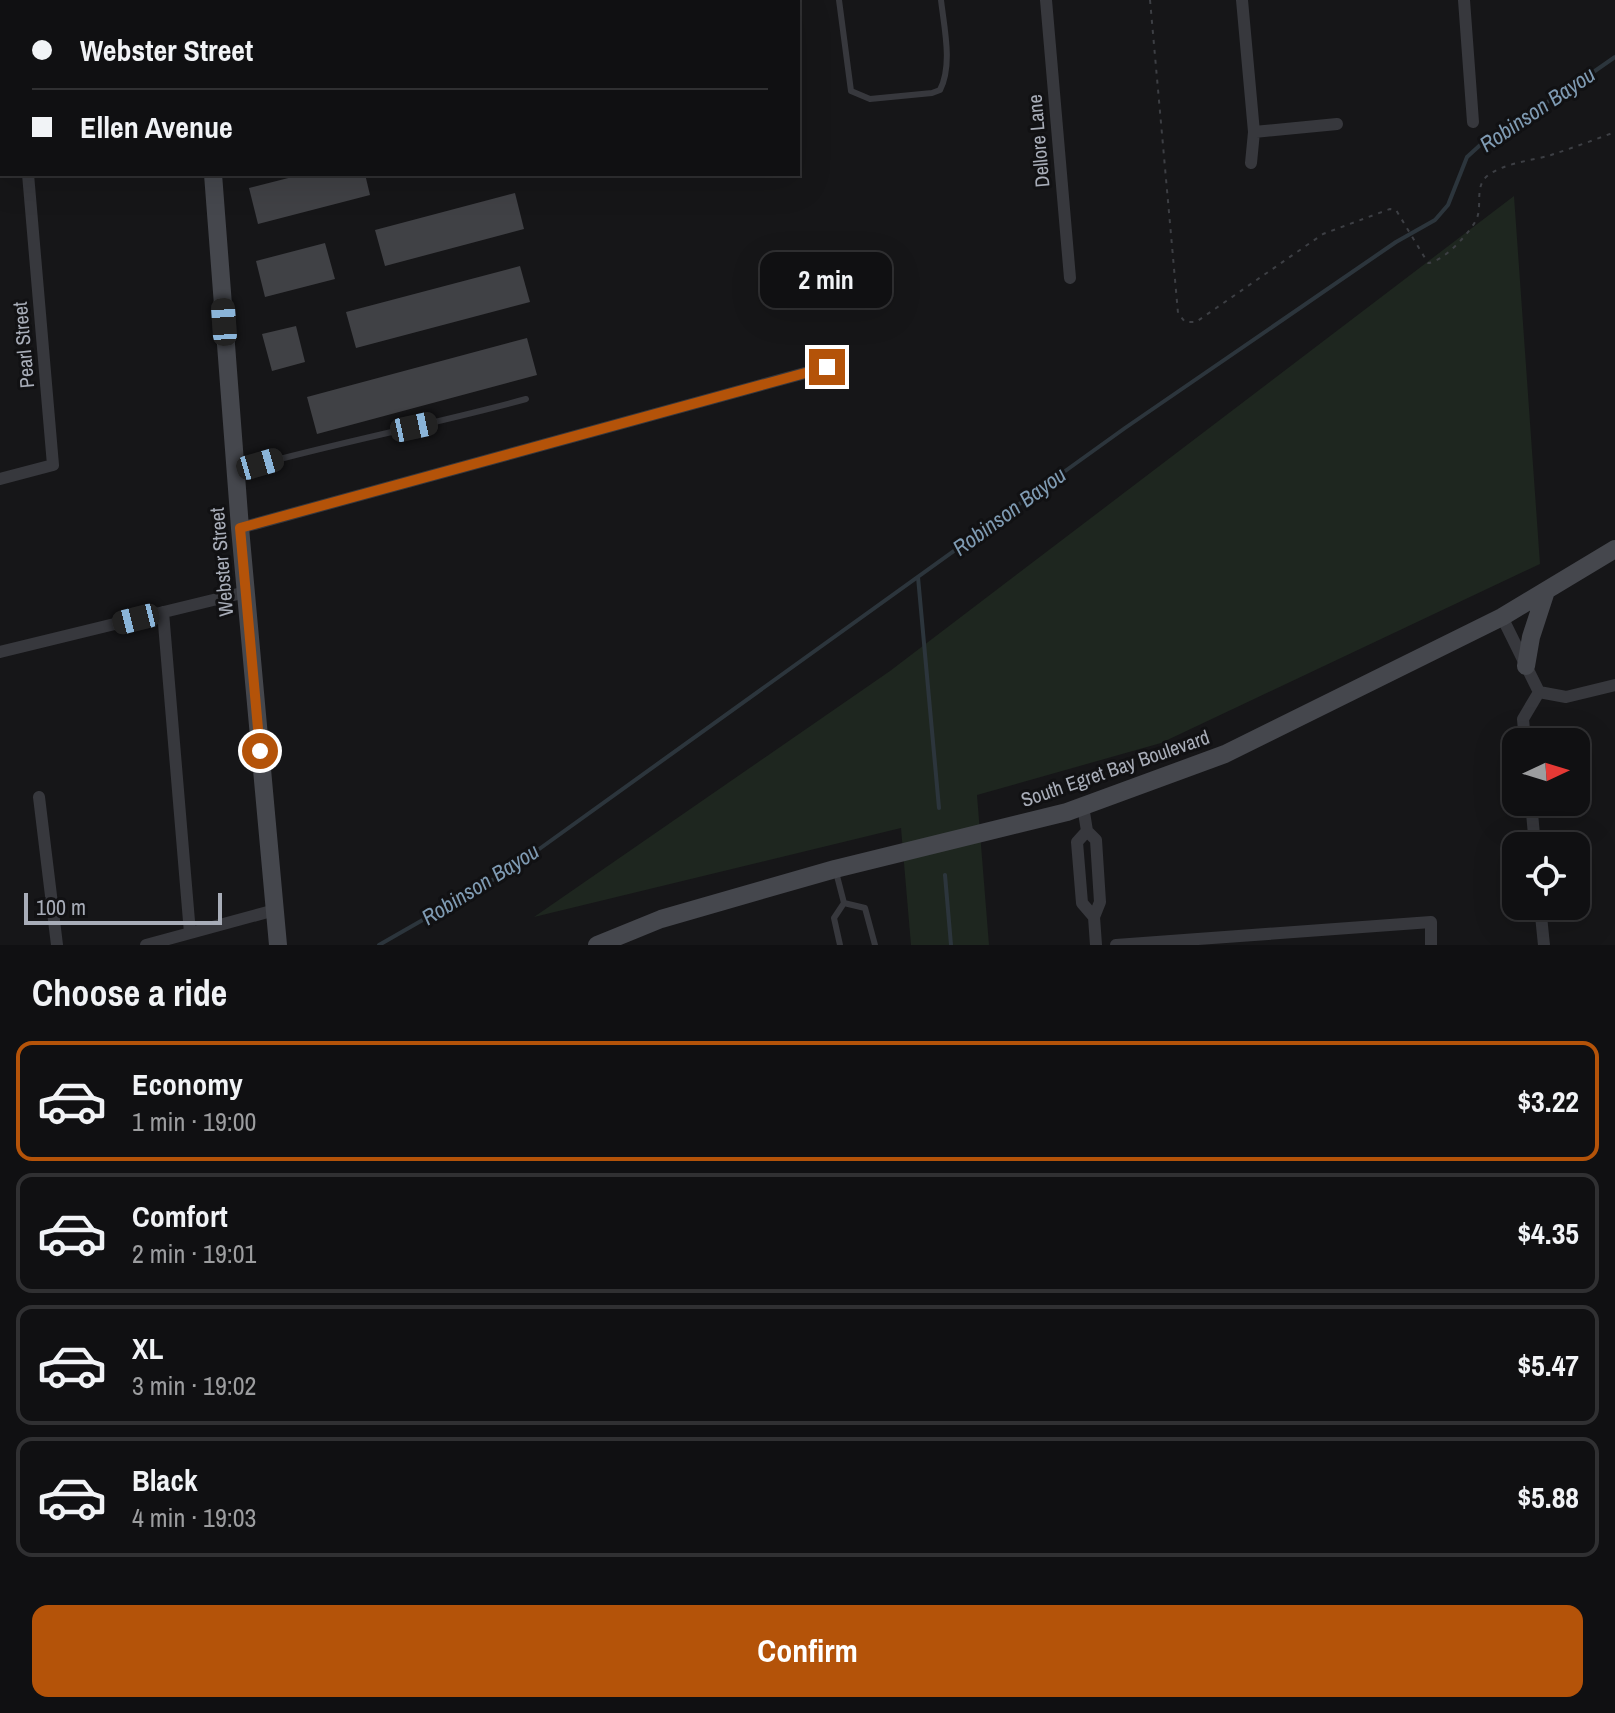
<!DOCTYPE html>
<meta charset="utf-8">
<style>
:root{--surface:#101012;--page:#1e1e20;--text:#f1f3f6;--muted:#9c9d9f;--line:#303032;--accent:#b45309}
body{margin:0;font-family:"Archivo Narrow",sans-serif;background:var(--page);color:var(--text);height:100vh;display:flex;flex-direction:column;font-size:30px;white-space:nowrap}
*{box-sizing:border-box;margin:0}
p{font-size:26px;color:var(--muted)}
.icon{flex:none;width:44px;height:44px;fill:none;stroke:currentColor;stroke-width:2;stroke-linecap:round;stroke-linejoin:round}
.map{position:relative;height:945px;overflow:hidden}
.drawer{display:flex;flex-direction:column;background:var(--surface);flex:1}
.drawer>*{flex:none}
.top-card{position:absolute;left:0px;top:0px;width:800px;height:176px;box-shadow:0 8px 32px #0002,0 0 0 2px var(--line);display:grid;align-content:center;height:176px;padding:0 32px;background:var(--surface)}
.needle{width:52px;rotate:86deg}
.fabs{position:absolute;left:1502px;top:728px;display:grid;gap:16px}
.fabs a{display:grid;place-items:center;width:88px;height:88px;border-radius:16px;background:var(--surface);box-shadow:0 8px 32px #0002,0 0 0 2px var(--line);font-size:40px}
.scale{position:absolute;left:24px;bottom:20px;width:198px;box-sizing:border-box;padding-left:8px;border:4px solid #a8adb8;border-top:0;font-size:22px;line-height:28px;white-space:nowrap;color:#a8adb8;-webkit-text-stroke:6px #111113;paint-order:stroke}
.end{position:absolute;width:36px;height:36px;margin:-18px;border:10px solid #b45309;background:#fff;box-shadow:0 0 0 4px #fff}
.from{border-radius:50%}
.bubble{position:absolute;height:56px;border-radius:16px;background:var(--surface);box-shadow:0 8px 32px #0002,0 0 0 2px var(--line);font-size:26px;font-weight:800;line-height:56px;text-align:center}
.car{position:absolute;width:24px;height:48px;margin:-24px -12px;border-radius:10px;box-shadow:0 0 6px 2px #0007;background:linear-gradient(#222 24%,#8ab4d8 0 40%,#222 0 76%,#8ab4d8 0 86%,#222 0)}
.top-card b{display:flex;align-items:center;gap:28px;height:76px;font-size:30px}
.top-card b+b{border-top:2px solid var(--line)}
.top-card i{width:20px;height:20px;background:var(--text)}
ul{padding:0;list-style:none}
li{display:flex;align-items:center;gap:24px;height:120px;margin:0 16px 12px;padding:0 16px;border:4px solid var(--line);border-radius:16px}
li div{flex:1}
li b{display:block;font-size:30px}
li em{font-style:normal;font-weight:800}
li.selected{border-color:var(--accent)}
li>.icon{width:72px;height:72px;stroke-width:1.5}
h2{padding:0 32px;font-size:36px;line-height:96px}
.cta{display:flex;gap:16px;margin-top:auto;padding:16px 32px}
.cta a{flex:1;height:92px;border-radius:16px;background:var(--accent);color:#fff;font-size:32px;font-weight:800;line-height:92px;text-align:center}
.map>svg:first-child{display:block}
.green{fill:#1e261f}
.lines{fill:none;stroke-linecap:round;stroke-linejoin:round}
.stream{stroke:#2c353c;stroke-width:4}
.building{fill:#404145}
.path{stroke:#3d3f44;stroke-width:2;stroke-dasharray:4 6;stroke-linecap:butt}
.lane{stroke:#37383d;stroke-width:6}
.street{stroke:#37383d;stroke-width:12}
.secondary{stroke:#45474d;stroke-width:18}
.route{stroke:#b45309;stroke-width:10}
.labels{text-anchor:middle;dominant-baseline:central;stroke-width:6;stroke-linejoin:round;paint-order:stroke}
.street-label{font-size:20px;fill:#a8adb8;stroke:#111113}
.water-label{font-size:22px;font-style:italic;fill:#7f9bb3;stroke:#111113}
</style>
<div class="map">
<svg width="1615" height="945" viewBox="0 0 1615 945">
<rect width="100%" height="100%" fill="#161618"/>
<path class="green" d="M1514 196 1540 564 1161 743 977 795 989 945H911L901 828 534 917 890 671Z"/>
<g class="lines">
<path class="stream" d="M918 577 939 808
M945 875 951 945
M379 945 510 870 1125 428 1396 242 1435 220 1448 205 1467 157 1489 137 1569 89 1615 57"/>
</g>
<path class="building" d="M304 174H365L370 195 258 224 249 188Z
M515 193 524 229 385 266 375 230Z
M325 243 335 279 265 297 256 261Z
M520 266 530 302 356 348 346 312Z
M296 326 305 362 272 371 262 334Z
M527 338 537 375 317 434 307 397Z"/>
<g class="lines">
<path class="path" d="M1150 0 1178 313 1185 322H1196L1323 234 1390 209 1396 210 1428 263C1443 262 1471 232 1477 218 1482 205 1475 188 1486 177 1502 163 1531 161 1551 155 1572 148 1594 140 1615 132"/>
<path class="lane" d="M839 0 851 91 870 99 932 93 940 90C953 65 944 27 941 0
M239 470C334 443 431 425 526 399
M836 872 844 903 834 918 840 945
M844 903 865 908 875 945"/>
<path class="street" d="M1046 0 1070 278
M1242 0 1254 132 1251 163
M1464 0 1473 122
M1254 132 1337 124
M0 479 53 465 28 174
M240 528 827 367
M163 612 190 933
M1502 617 1539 692
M0 652 246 592
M1539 692 1566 697 1615 685
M1525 742 1523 719 1539 692
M39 797 57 945
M1531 802 1535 846
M1083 806 1087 831 1096 840 1100 902 1094 917 1096 945
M1087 831 1077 842 1082 903 1094 917
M1540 906 1544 945
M146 945 275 910
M1116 945 1431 922V945"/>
<path class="secondary" d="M185 2 192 0
M0 49 2 48
M213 174 240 528 278 945
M1526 666 1531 637 1546 591
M597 945 661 919 835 869 1067 812 1225 754 1502 617 1615 549"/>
</g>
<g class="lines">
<path class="route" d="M260 751 240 528 827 367"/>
</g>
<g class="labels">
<g class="street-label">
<text transform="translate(1038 141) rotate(-95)">Dellore Lane</text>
<text transform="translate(23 345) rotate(-95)">Pearl Street</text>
<text transform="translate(221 562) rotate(-95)">Webster Street</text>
<text transform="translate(1115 768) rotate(-19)">South Egret Bay Boulevard</text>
</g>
<g class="water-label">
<text transform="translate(1537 109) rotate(-34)">Robinson Bayou</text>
<text transform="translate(1009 511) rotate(-36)">Robinson Bayou</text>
<text transform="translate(480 884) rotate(-32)">Robinson Bayou</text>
</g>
</g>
</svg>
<div class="fabs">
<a><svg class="needle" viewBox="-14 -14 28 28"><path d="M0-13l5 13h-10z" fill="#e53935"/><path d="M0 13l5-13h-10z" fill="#9c9d9f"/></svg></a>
<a><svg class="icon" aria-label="locate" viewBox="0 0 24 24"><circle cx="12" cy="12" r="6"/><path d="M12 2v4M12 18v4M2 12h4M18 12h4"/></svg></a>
</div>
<div class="scale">100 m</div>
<i class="end from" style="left:260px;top:751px"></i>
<i class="end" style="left:827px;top:367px"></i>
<div class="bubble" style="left:760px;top:252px;width:132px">2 min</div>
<i class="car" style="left:224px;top:322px;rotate:356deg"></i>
<i class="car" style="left:414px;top:427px;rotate:78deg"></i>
<i class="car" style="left:260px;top:464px;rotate:74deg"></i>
<i class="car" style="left:136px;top:619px;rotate:256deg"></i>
<div class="top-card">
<b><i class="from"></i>Webster Street</b>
<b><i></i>Ellen Avenue</b>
</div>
</div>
<section class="drawer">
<h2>Choose a ride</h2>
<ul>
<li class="selected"><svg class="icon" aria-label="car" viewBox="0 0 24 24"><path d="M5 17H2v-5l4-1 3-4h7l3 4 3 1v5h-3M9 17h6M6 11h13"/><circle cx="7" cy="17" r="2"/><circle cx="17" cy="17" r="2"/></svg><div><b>Economy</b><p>1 min · 19:00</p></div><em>$3.22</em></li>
<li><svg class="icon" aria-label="car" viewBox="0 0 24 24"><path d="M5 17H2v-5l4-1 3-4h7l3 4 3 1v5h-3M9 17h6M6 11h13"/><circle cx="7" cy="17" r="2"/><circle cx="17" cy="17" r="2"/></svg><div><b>Comfort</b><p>2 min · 19:01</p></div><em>$4.35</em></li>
<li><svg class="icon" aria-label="car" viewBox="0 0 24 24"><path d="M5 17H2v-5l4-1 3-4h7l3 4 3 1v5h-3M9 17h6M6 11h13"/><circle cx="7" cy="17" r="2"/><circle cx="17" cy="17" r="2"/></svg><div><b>XL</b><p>3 min · 19:02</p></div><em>$5.47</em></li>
<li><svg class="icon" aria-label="car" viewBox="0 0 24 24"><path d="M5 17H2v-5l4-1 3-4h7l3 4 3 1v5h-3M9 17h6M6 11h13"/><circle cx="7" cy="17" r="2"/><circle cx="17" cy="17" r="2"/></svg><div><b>Black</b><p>4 min · 19:03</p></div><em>$5.88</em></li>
</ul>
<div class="cta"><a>Confirm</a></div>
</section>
